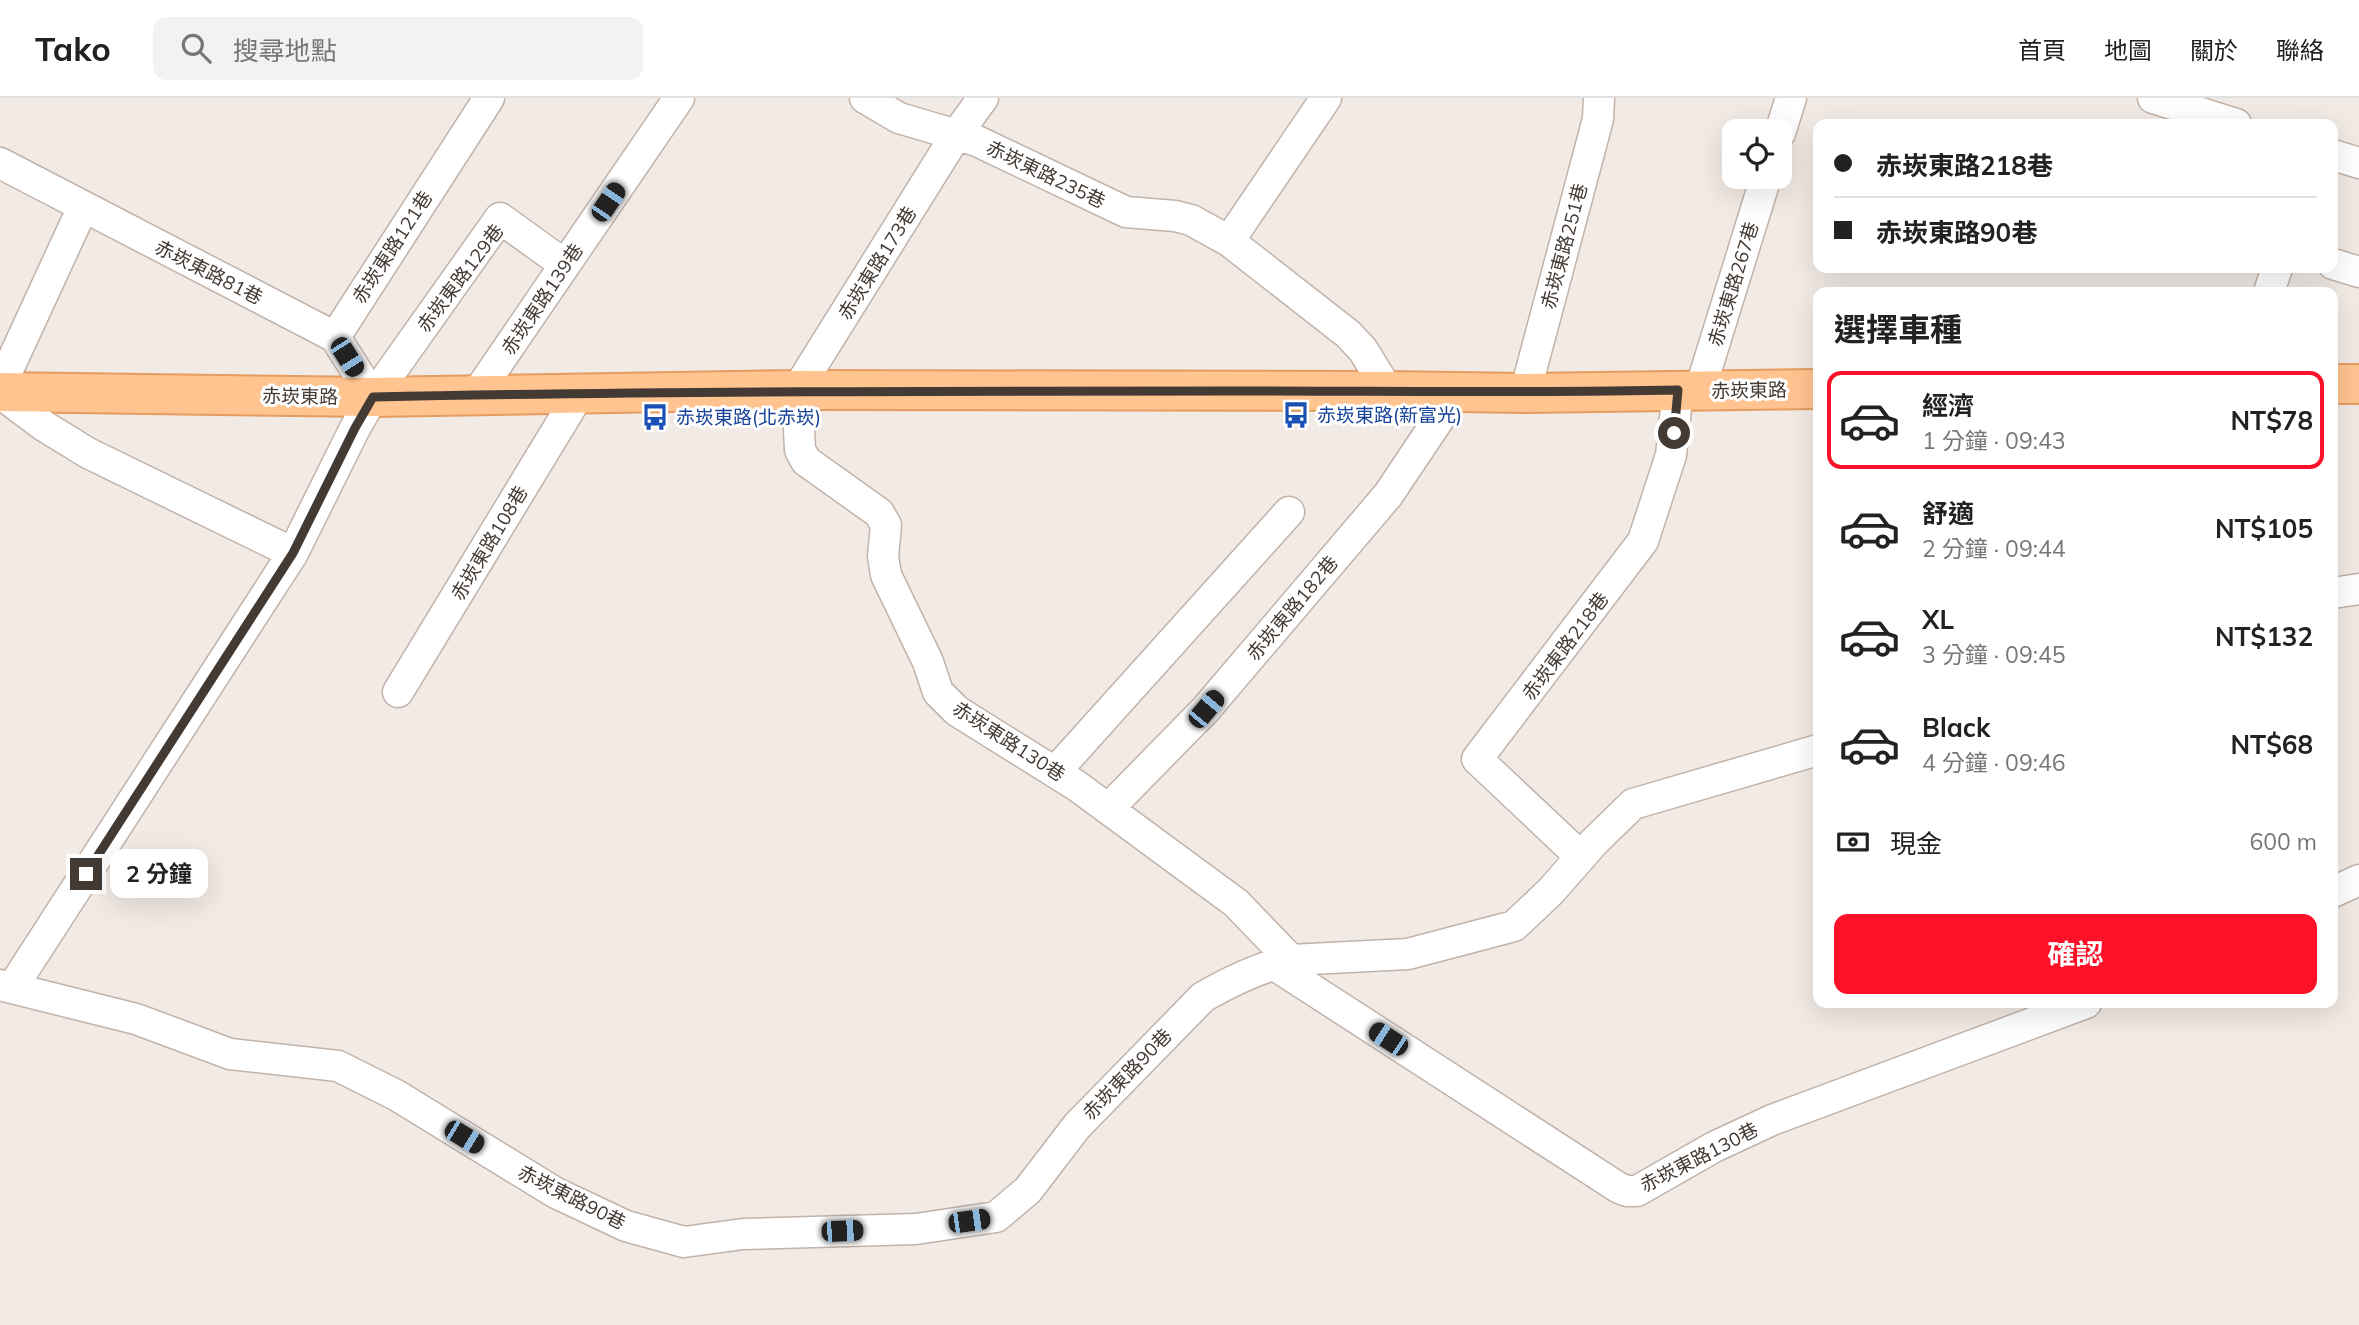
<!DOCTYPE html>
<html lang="zh-TW">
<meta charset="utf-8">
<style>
:root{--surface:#fff;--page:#f2f2f2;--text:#222;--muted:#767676;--line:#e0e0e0;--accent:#fc1128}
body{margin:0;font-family:Mulish,"Noto Sans TC",sans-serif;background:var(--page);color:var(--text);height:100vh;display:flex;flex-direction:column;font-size:26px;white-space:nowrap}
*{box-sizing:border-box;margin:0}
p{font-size:23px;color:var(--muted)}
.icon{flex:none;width:38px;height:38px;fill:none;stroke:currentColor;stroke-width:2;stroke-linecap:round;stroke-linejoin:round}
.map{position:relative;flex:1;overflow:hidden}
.drawer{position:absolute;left:1813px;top:189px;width:525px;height:721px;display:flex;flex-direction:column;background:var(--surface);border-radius:14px;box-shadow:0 7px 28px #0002}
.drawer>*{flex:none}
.guide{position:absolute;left:1813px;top:21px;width:525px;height:154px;border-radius:14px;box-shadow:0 7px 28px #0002;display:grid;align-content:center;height:154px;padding:0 21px;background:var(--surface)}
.tools{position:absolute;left:1722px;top:21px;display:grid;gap:14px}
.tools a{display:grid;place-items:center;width:70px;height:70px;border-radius:14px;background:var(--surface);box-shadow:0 7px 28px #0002;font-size:35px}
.end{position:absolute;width:32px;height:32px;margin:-16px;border:9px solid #443a34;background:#fff;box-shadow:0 0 0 4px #fff}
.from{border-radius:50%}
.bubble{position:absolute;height:49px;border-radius:14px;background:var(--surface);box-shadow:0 7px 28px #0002;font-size:23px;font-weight:700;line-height:49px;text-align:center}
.car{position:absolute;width:21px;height:42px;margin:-21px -10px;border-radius:9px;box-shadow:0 0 5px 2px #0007;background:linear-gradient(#222 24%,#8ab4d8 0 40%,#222 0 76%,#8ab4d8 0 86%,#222 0)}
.guide b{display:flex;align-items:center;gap:24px;height:66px;font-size:26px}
.guide b+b{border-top:2px solid var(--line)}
.guide i{width:18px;height:18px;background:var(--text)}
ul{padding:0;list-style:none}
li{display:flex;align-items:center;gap:21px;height:98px;margin:0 14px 10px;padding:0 7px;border:4px solid transparent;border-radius:14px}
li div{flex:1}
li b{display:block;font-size:26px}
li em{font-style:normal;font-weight:700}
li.selected{border-color:var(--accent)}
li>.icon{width:63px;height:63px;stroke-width:1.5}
h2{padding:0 21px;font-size:32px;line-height:84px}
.pay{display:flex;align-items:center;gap:18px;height:77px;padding:0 21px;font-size:26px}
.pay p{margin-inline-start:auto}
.cta{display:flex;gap:14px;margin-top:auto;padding:14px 21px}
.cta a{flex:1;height:80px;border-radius:14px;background:var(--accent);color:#fff;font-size:28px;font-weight:700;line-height:80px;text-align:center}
header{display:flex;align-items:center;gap:42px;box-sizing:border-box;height:98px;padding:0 35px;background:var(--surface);border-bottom:2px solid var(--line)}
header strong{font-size:33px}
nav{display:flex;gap:38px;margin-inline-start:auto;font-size:24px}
.search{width:490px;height:63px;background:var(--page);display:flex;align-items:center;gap:18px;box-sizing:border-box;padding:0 24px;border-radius:14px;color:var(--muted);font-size:26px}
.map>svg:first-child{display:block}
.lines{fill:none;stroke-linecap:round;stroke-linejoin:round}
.minor-casing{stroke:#c1b3aa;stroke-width:33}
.major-casing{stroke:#e49c60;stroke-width:42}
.minor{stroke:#fff;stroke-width:30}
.major{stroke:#ffc490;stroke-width:38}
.route{stroke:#443a34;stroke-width:9}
.labels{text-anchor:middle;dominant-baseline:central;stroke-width:6;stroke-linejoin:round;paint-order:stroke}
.street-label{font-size:19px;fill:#443a34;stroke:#fff}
.transit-label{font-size:19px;fill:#164399;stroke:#fff;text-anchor:start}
</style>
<header>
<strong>Tako</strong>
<div class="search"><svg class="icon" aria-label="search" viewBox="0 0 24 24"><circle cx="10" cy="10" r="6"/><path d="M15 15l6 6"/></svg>搜尋地點</div>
<nav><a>首頁</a><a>地圖</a><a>關於</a><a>聯絡</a></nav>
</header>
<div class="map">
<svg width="2359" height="1227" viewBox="0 0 2359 1227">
<rect width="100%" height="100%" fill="#f2eae4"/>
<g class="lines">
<defs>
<path id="minor" d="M865 0 899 20 977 43 1126 114 1175 118 1191 122 1229 143 1348 236 1363 252 1388 293
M983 0 956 37 797 292 800 352 806 363 879 415 886 427 883 458 886 477 928 564 938 594 957 613 1077 688 1236 805 1291 862
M2153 0 2236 26
M1780 35 1791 0
M2333 57 2359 65
M0 65 335 239
M1229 143 1326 0
M2333 166 2359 174
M2269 194 2277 170
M335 239 489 0
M335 239 373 299
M0 289 83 109
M1700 292 1766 79
M0 295 44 328 88 355 293 455
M1525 295 1598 21 1599 0
M476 297 679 0
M2333 495 2359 491
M398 594 579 296
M1055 674 1289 414
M1109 710 1206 611 1388 397 1457 294
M1581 759 1477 661 1643 443 1671 357 1678 292
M2333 794 2359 782
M1273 866 1619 1090 1627 1093H1637L1714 1049 1772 1022 2086 905
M0 887 136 921 230 956 338 968 396 997 556 1095 626 1128 684 1144 743 1136 916 1131 996 1119 1028 1092 1077 1028 1203 899C1231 883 1260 869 1291 862L1408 856 1514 828 1551 793 1593 745 1633 706 1818 652
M12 890 293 455 355 330 373 299 500 120 565 167"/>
<path id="major" d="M2333 286H2359
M0 294 373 299 797 292 1388 293 1525 295 1818 291"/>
</defs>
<use href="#minor" class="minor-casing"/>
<use href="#major" class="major-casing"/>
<use href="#minor" class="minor"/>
<use href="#major" class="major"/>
</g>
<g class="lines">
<path class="route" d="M86 776 293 455 355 330 373 299C661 293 950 293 1238 293 1385 293 1531 295 1678 292L1674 335"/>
</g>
<defs>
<symbol id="bus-bare" viewBox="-9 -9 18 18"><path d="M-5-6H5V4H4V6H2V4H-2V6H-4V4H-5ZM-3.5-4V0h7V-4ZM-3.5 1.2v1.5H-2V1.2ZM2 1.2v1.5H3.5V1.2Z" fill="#1a4fb4" stroke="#fff" stroke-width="2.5" paint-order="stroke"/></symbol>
</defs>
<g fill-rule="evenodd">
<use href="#bus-bare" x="1277" y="298" width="38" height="38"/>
<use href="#bus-bare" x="636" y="300" width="38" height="38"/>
</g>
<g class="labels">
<g class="street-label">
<text transform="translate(1046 76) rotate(26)">赤崁東路235巷</text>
<text transform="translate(1564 148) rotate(-75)">赤崁東路251巷</text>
<text transform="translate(392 149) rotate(-57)">赤崁東路121巷</text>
<text transform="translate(877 165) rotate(-58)">赤崁東路173巷</text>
<text transform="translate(209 174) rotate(27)">赤崁東路81巷</text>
<text transform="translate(460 180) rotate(-53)">赤崁東路129巷</text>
<text transform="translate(1733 186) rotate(-73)">赤崁東路267巷</text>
<text transform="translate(542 201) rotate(-56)">赤崁東路139巷</text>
<text transform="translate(1749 292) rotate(-1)">赤崁東路</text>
<text transform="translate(300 298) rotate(1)">赤崁東路</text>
<text transform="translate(489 445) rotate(-59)">赤崁東路108巷</text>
<text transform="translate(1292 510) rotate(-50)">赤崁東路182巷</text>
<text transform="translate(1565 548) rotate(-53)">赤崁東路218巷</text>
<text transform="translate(1009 643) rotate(33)">赤崁東路130巷</text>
<text transform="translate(1127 976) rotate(-46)">赤崁東路90巷</text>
<text transform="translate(1699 1059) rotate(-27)">赤崁東路130巷</text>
<text transform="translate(572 1099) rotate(27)">赤崁東路90巷</text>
</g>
<g class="transit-label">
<text x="1317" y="317">赤崁東路(新富光)</text>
<text x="676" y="319">赤崁東路(北赤崁)</text>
</g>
</g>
</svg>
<div class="tools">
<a><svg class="icon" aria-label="locate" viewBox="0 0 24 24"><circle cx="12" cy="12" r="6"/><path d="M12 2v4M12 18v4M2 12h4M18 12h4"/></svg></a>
</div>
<i class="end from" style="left:1674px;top:335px"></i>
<i class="end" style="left:86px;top:776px"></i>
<div class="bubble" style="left:110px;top:751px;width:98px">2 分鐘</div>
<i class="car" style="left:608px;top:104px;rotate:34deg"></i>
<i class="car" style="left:347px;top:259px;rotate:148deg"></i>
<i class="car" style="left:1206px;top:611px;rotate:40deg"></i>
<i class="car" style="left:1388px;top:941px;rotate:303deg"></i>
<i class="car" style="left:464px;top:1039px;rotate:121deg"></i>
<i class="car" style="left:969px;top:1123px;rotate:82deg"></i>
<i class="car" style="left:842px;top:1133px;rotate:88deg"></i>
<div class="guide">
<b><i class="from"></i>赤崁東路218巷</b>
<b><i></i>赤崁東路90巷</b>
</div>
<section class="drawer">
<h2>選擇車種</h2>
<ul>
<li class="selected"><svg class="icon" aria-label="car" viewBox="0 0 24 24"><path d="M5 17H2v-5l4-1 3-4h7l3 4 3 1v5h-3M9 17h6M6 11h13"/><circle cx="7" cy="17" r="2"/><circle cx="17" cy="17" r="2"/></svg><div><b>經濟</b><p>1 分鐘 · 09:43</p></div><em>NT$78</em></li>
<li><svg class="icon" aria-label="car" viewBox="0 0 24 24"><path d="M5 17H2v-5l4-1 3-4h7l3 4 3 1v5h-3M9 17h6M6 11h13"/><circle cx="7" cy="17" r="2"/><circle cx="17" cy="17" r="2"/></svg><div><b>舒適</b><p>2 分鐘 · 09:44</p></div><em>NT$105</em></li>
<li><svg class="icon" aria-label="car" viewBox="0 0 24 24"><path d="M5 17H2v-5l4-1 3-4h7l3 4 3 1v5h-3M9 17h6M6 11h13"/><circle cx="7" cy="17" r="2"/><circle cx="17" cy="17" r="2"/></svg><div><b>XL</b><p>3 分鐘 · 09:45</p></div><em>NT$132</em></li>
<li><svg class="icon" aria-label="car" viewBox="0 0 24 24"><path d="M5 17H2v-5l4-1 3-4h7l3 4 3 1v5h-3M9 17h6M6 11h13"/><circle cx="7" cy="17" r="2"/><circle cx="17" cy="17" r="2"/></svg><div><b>Black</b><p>4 分鐘 · 09:46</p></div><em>NT$68</em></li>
</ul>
<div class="pay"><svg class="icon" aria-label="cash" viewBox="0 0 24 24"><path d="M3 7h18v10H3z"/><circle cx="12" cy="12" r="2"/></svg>現金<p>600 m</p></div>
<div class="cta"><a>確認</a></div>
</section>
</div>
